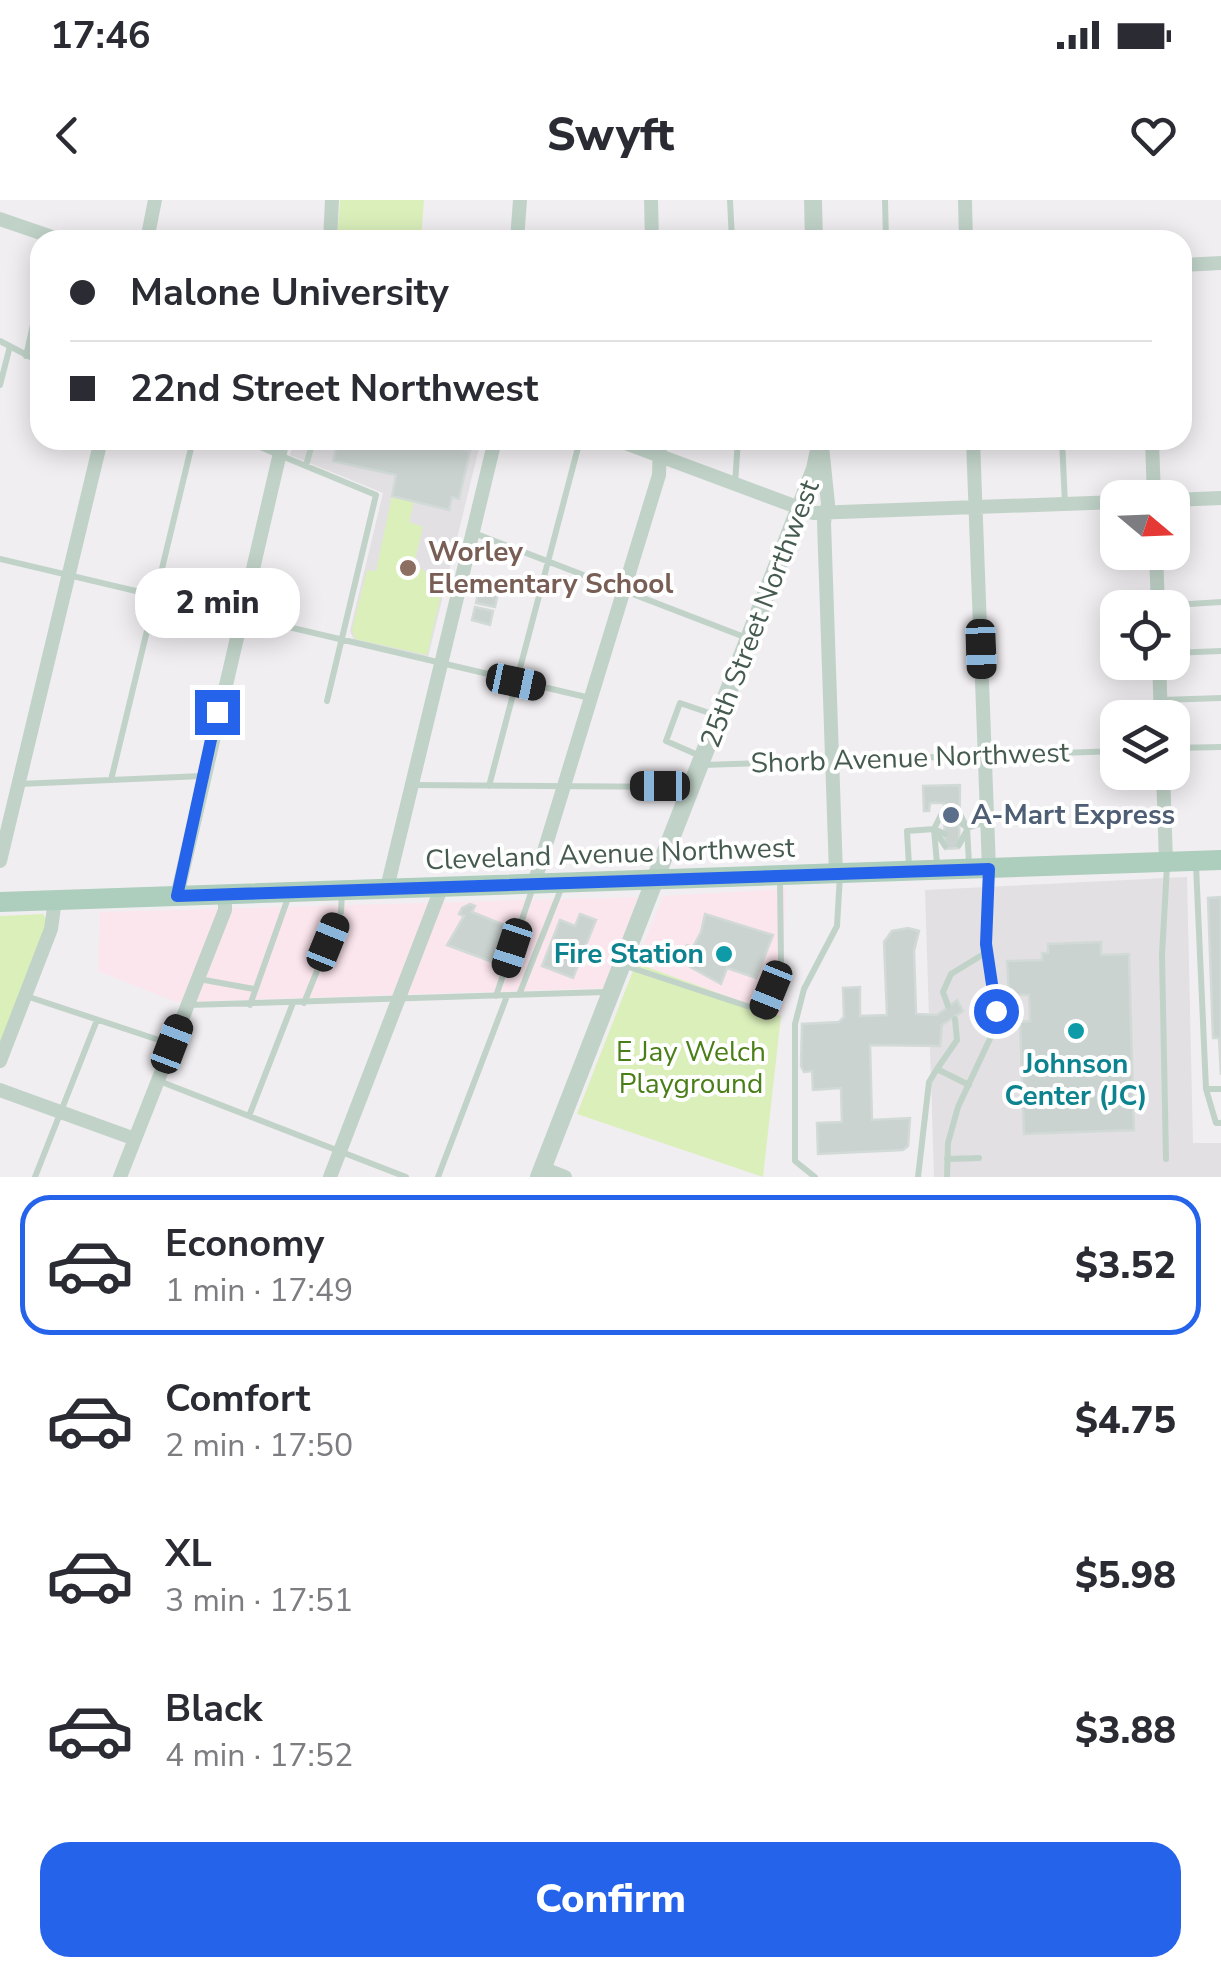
<!DOCTYPE html>
<meta charset="utf-8">
<style>
:root{--surface:#fff;--page:#f2f2f3;--text:#2b2b33;--muted:#7c7c81;--line:#e1e1e2;--accent:#2563eb}
body{margin:0;font-family:"Nunito Sans",sans-serif;background:var(--page);color:var(--text);height:100vh;display:flex;flex-direction:column;font-size:38px;white-space:nowrap}
*{box-sizing:border-box;margin:0}
p{font-size:32px;color:var(--muted)}
.icon{flex:none;width:55px;height:55px;fill:none;stroke:currentColor;stroke-width:2;stroke-linecap:round;stroke-linejoin:round}
.map{position:relative;height:977px;overflow:hidden}
.side{display:flex;flex-direction:column;background:var(--surface);flex:1}
.side>*{flex:none}
.banner{position:absolute;left:30px;top:30px;width:1162px;height:220px;border-radius:30px;box-shadow:0 5px 25px #0003;display:grid;align-content:center;height:220px;padding:0 40px;background:var(--surface)}
.needle{width:65px;rotate:109deg}
.controls{position:absolute;left:1100px;top:280px;display:grid;gap:20px}
.controls a{display:grid;place-items:center;width:90px;height:90px;border-radius:20px;background:var(--surface);box-shadow:0 5px 25px #0003;font-size:50px}
.end{position:absolute;width:45px;height:45px;margin:-22px;border:12px solid #2563eb;background:#fff;box-shadow:0 0 0 5px #fff}
.from{border-radius:50%}
.bubble{position:absolute;height:70px;border-radius:30px;background:var(--surface);box-shadow:0 5px 25px #0003;font-size:32px;font-weight:800;line-height:70px;text-align:center}
.car{position:absolute;width:30px;height:60px;margin:-30px -15px;border-radius:12px;box-shadow:0 0 8px 2px #0007;background:linear-gradient(#222 24%,#8ab4d8 0 40%,#222 0 76%,#8ab4d8 0 86%,#222 0)}
.banner b{display:flex;align-items:center;gap:35px;height:95px;font-size:38px}
.banner b+b{border-top:2px solid var(--line)}
.banner i{width:25px;height:25px;background:var(--text)}
ul{padding:18px 0 0;list-style:none}
li{display:flex;align-items:center;gap:30px;height:140px;margin:0 20px 15px;padding:0 20px;border:5px solid transparent;border-radius:30px}
li div{flex:1}
li b{display:block;font-size:38px}
li em{font-style:normal;font-weight:800}
li.active{border-color:var(--accent)}
li>.icon{width:90px;height:90px;stroke-width:1.5}
.action{display:flex;gap:20px;margin-top:auto;padding:20px 40px}
.action a{flex:1;height:115px;border-radius:30px;background:var(--accent);color:#fff;font-size:40px;font-weight:800;line-height:115px;text-align:center}
.status{display:flex;justify-content:space-between;align-items:center;height:70px;padding:0 50px;background:var(--surface);direction:ltr}
.status svg{height:28px;fill:currentColor}
header{display:flex;justify-content:space-between;align-items:center;height:130px;padding:0 40px;background:var(--surface);font-size:45px;font-weight:800}
.map>svg:first-child{display:block}
.commercial{fill:#fce6ed}
.education{fill:#e2e0e3}
.green{fill:#dbefbb}
.building{fill:#cbd3d0;stroke:#d2dad7;stroke-width:2.5}
.lines{fill:none;stroke-linecap:round;stroke-linejoin:round}
.service{stroke:#c1d3c9;stroke-width:6}
.minor{stroke:#c1d3c9;stroke-width:14}
.tertiary{stroke:#c1d3c9;stroke-width:18}
.primary{stroke:#adcdbd;stroke-width:20}
.route{stroke:#2563eb;stroke-width:12}
.education-dot{fill:#8d6e63;stroke:#fff;stroke-width:4}
.service-dot{fill:#5c6f8a;stroke:#fff;stroke-width:4}
.culture-dot{fill:#0f9aa8;stroke:#fff;stroke-width:4}
.labels{text-anchor:middle;dominant-baseline:central;stroke-width:8;stroke-linejoin:round;paint-order:stroke}
.education-label{font-size:28px;font-weight:bold;fill:#785e54;stroke:#fff;text-anchor:start}
.street-label{font-size:28px;fill:#465b50;stroke:#fff}
.service-label{font-size:28px;font-weight:bold;fill:#4e5e75;stroke:#fff;text-anchor:start}
.culture-label{font-size:28px;font-weight:bold;fill:#0d838f;stroke:#fff;text-anchor:end}
.park-label{font-size:28px;fill:#4a7e16;stroke:#fff}
</style>
<div class="status"><b>17:46</b><svg viewBox="0 0 49 12"><path d="M0 12V9h3v3zM5 12V6h3v6zM10 12V3h3v9zM15 12V0h3v12zM26 1h20v11H26zM47 4h2v5h-2z"/></svg></div>
<header><svg class="icon" aria-label="back" viewBox="0 0 24 24"><path d="M15 5l-7 7 7 7"/></svg>Swyft<svg class="icon" aria-label="heart" viewBox="0 0 24 24"><path d="M12 20l-8-8c-3-5 5-10 8-4 3-6 11-1 8 4z"/></svg></header>
<div class="map">
<svg width="1221" height="977" viewBox="0 0 1221 977">
<rect width="100%" height="100%" fill="#f1eef1"/>
<path class="commercial" d="M786 689 781 816 636 763 663 696Z
M638 697 604 788 176 802 98 771 100 712Z"/>
<path class="education" d="M294 240H481L428 457 354 440 350 431 383 293 290 255Z
M1187 677 1193 943H1221V977H934L925 690Z"/>
<path class="green" d="M340 0H424L421 40H337Z
M392 296 414 301 409 322 423 327 414 363 430 376 445 378 427 455 355 439 352 430 367 370 376 371Z
M43 714 49 724 0 851V716Z
M636 763 781 816 763 977 577 914Z"/>
<path class="building" d="M338 240H442L441 244 470 251 459 299 452 297 449 310 392 296 396 275 333 261Z
M479 389 498 393 495 407 476 403Z
M475 407 493 411 490 425 472 420Z
M960 585 959 648 945 649 944 603H930L929 611H924L923 586Z
M1221 697V875L1219 838H1213L1208 698Z
M470 704 475 706 472 712 514 729 500 765 447 745 464 716 459 714 462 708Z
M580 714 596 720 573 778 542 766 560 720 575 726Z
M705 714 773 735 756 778 727 768 721 784 681 762 687 745 693 747 701 732Z
M908 728 919 731 914 751 916 814 937 815 957 800 963 811 942 825 940 846 870 845 872 920 910 918 908 946 903 950 818 954 817 923 842 922 841 888 813 890 812 871 804 872 801 866 802 824 839 822 844 817 843 788 860 787V816L887 815 884 742 892 731Z
M1101 742V755L1129 754 1134 930 1024 934 1020 822 1030 821 1029 795H1009L1007 761 1042 760V753H1048V744Z"/>
<g class="lines">
<path class="service" d="M730 0 732 40
M885 0 886 40
M0 141 40 162
M26 156 40 94
M0 185 10 146
M243 240 376 295 327 501
M1062 240 1065 304
M306 266 313 240
M735 284 738 240
M474 333 747 438
M0 359 590 498
M1158 406 1221 402
M1172 453 1221 451
M1162 500 1221 498
M1172 548 1221 547
M698 555 666 541 680 503 718 516
M703 565 1118 551
M111 580 193 240
M19 584 202 576
M414 585 687 587
M489 586 580 240
M957 608 967 628 986 622
M957 619 967 628 969 663
M935 630 945 646
M959 645 967 630
M937 664 934 629 944 609
M1196 665 1206 889H1221
M909 666 907 631 934 629 945 634
M623 765 762 811 781 762 780 680
M199 779 254 789
M519 795 561 689
M26 796 171 844
M496 796 532 690
M304 803 341 712 342 692
M189 805 606 792
M250 805 288 698
M948 806 943 792 951 774 987 752
M937 869 957 840 955 819
M159 881 406 977
M1206 889 1216 923H1221
M249 916 293 803
M947 959 979 958
M1166 959 1162 755 1167 666
M35 977 97 820
M438 977 507 796
M815 977 795 961V824L804 789 837 726 840 675
M918 977 929 882 937 869 969 885
M947 977 948 943 958 907 995 828 986 745 989 670"/>
<path class="minor" d="M651 0 652 40
M965 0 966 40
M0 19 61 40
M147 40 155 0
M330 40 332 0
M517 40 520 0
M1182 65 1221 63
M617 240 813 313 1118 302
M973 240 989 669
M1152 240 1154 298
M822 246 828 304 824 322 836 674
M1172 300 1221 298
M1156 352 1158 408
M1159 462 1161 518
M1163 572 1166 662
M0 661 101 240
M534 684 659 275 660 240
M387 688 495 240
M177 696 283 240
M0 861 51 729 55 700
M0 890 135 939
M542 968 565 977
M120 977 225 710V694
M330 977 442 686"/>
<path class="tertiary" d="M813 0 814 40
M539 977 815 269 821 240"/>
<path class="primary" d="M0 702 1221 660"/>
</g>
<g class="lines">
<path class="route" d="M217 512 177 696 989 669 986 744 996 811"/>
</g>
<circle class="education-dot" cx="408" cy="368" r="10"/>
<circle class="service-dot" cx="951" cy="615" r="10"/>
<g class="culture-dot">
<circle cx="724" cy="754" r="10"/>
<circle cx="1076" cy="831" r="10"/>
</g>
<g class="labels">
<g class="education-label">
<text x="428" y="352">Worley<tspan x="428" dy="32">Elementary School</tspan></text>
</g>
<g class="street-label">
<text transform="translate(760 414) rotate(-69)">25th Street Northwest</text>
<text transform="translate(910 558) rotate(-2)">Shorb Avenue Northwest</text>
<text transform="translate(610 654) rotate(-2)">Cleveland Avenue Northwest</text>
</g>
<g class="service-label">
<text x="971" y="615">A-Mart Express</text>
</g>
<g class="culture-label">
<text x="704" y="754">Fire Station</text>
<text x="1076" y="864" text-anchor="middle">Johnson<tspan x="1076" dy="32">Center (JC)</tspan></text>
</g>
<g class="park-label">
<text x="691" y="852">E Jay Welch<tspan x="691" dy="32">Playground</tspan></text>
</g>
</g>
</svg>
<div class="controls">
<a><svg class="needle" viewBox="-14 -14 28 28"><path d="M0-13l5 13h-10z" fill="#e53935"/><path d="M0 13l5-13h-10z" fill="#7c7c81"/></svg></a>
<a><svg class="icon" aria-label="locate" viewBox="0 0 24 24"><circle cx="12" cy="12" r="6"/><path d="M12 2v4M12 18v4M2 12h4M18 12h4"/></svg></a>
<a><svg class="icon" aria-label="layers" viewBox="0 0 24 24"><path d="M12 4l9 5-9 5-9-5zM3 14l9 5 9-5"/></svg></a>
</div>
<i class="end from" style="left:996px;top:811px"></i>
<i class="end" style="left:217px;top:512px"></i>
<div class="bubble" style="left:135px;top:368px;width:165px">2 min</div>
<i class="car" style="left:981px;top:449px;rotate:178deg"></i>
<i class="car" style="left:516px;top:482px;rotate:102deg"></i>
<i class="car" style="left:660px;top:586px;rotate:270deg"></i>
<i class="car" style="left:328px;top:742px;rotate:22deg"></i>
<i class="car" style="left:512px;top:748px;rotate:198deg"></i>
<i class="car" style="left:771px;top:790px;rotate:202deg"></i>
<i class="car" style="left:172px;top:844px;rotate:21deg"></i>
<div class="banner">
<b><i class="from"></i>Malone University</b>
<b><i></i>22nd Street Northwest</b>
</div>
</div>
<section class="side">
<ul>
<li class="active"><svg class="icon" aria-label="car" viewBox="0 0 24 24"><path d="M5 17H2v-5l4-1 3-4h7l3 4 3 1v5h-3M9 17h6M6 11h13"/><circle cx="7" cy="17" r="2"/><circle cx="17" cy="17" r="2"/></svg><div><b>Economy</b><p>1 min · 17:49</p></div><em>$3.52</em></li>
<li><svg class="icon" aria-label="car" viewBox="0 0 24 24"><path d="M5 17H2v-5l4-1 3-4h7l3 4 3 1v5h-3M9 17h6M6 11h13"/><circle cx="7" cy="17" r="2"/><circle cx="17" cy="17" r="2"/></svg><div><b>Comfort</b><p>2 min · 17:50</p></div><em>$4.75</em></li>
<li><svg class="icon" aria-label="car" viewBox="0 0 24 24"><path d="M5 17H2v-5l4-1 3-4h7l3 4 3 1v5h-3M9 17h6M6 11h13"/><circle cx="7" cy="17" r="2"/><circle cx="17" cy="17" r="2"/></svg><div><b>XL</b><p>3 min · 17:51</p></div><em>$5.98</em></li>
<li><svg class="icon" aria-label="car" viewBox="0 0 24 24"><path d="M5 17H2v-5l4-1 3-4h7l3 4 3 1v5h-3M9 17h6M6 11h13"/><circle cx="7" cy="17" r="2"/><circle cx="17" cy="17" r="2"/></svg><div><b>Black</b><p>4 min · 17:52</p></div><em>$3.88</em></li>
</ul>
<div class="action"><a>Confirm</a></div>
</section>
